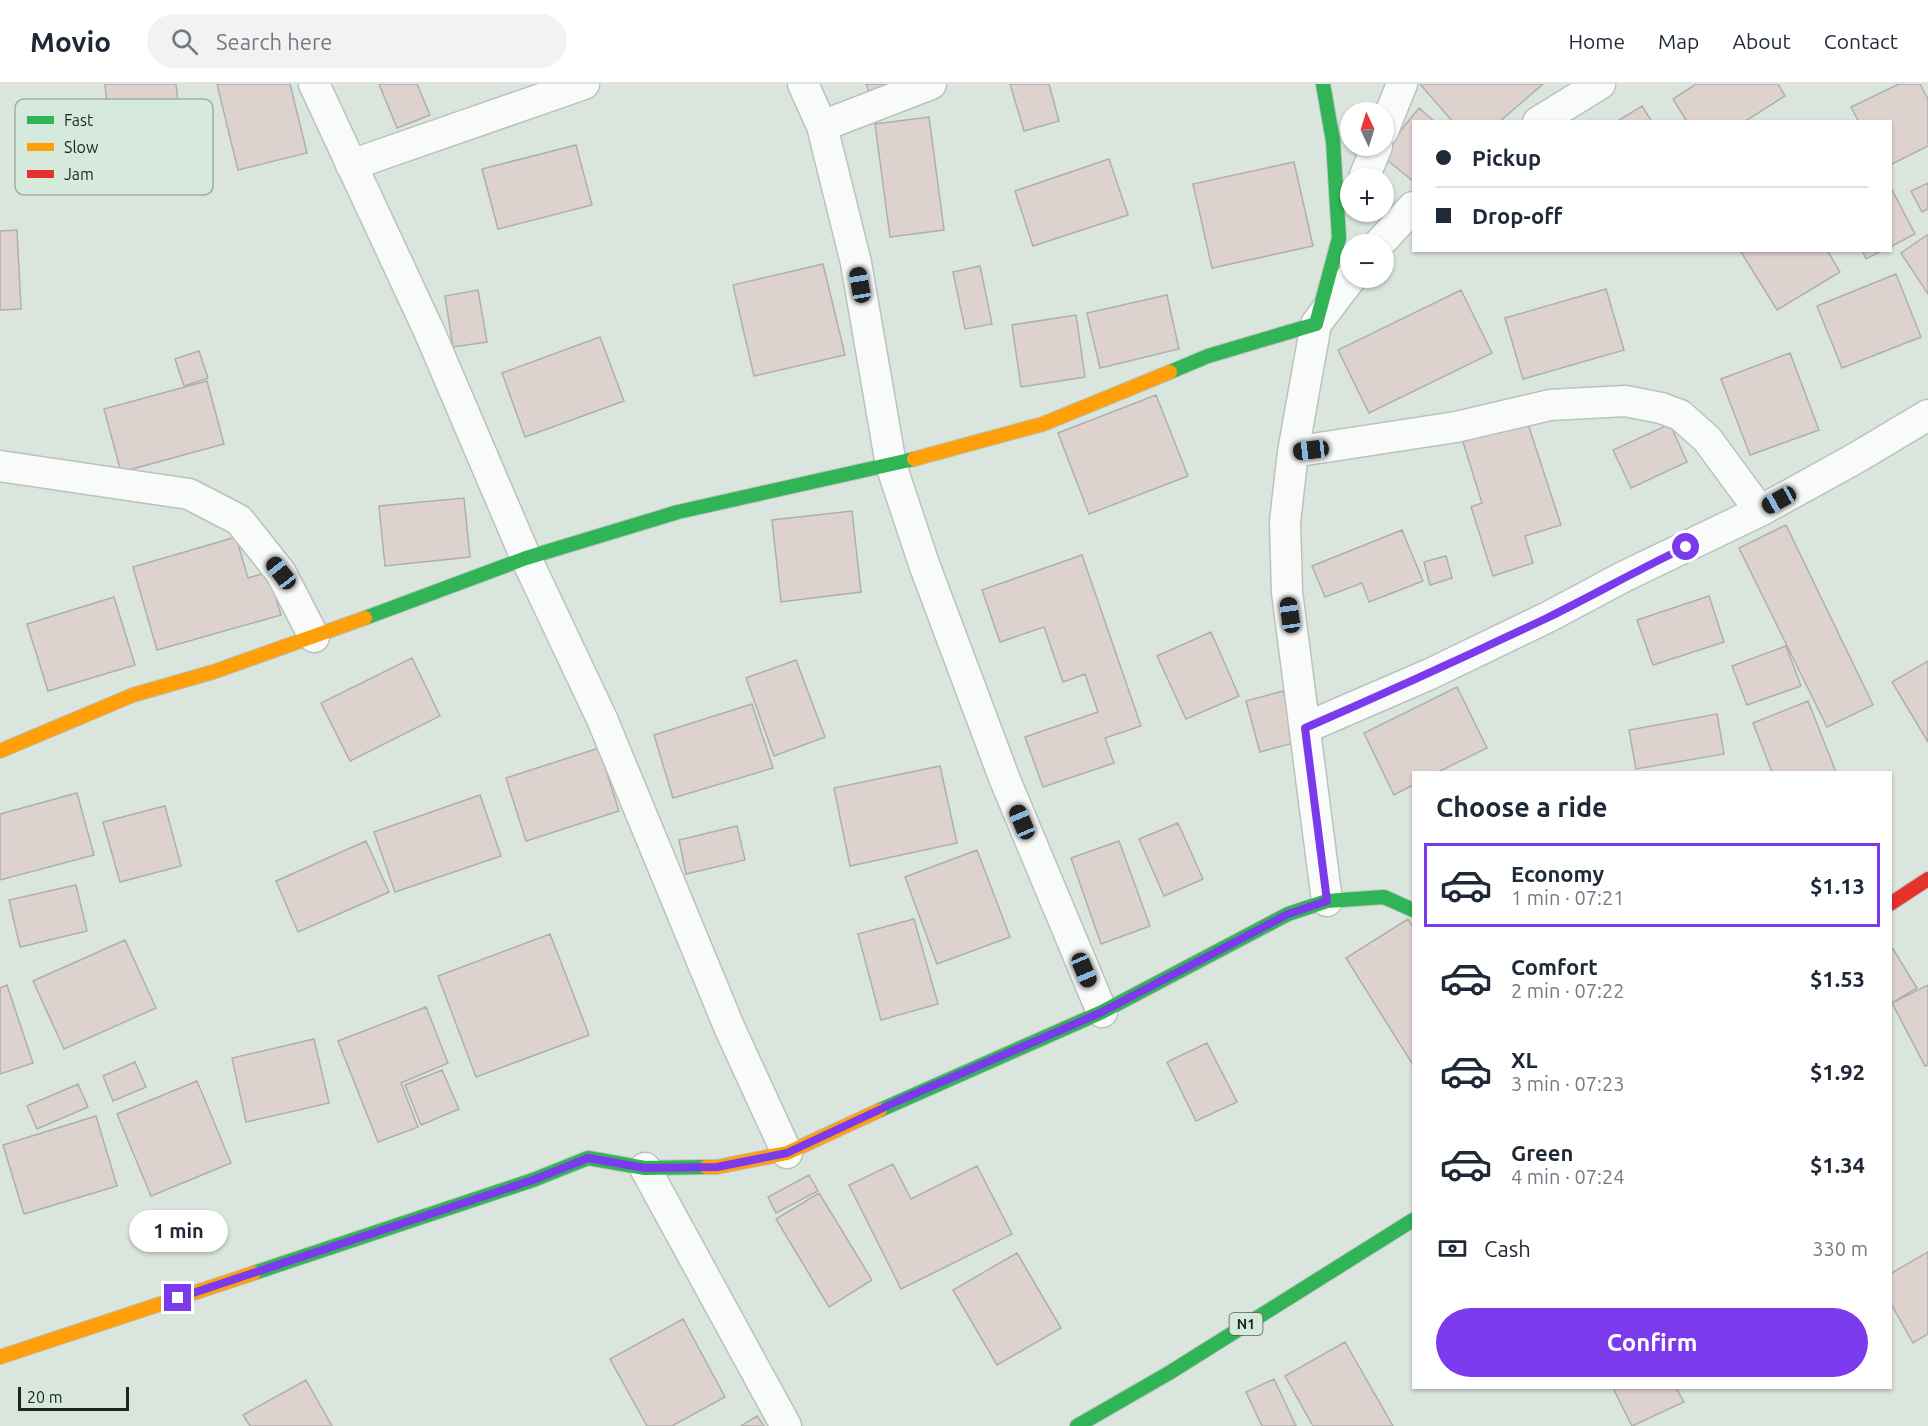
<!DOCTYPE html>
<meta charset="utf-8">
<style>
:root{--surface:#fff;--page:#f2f2f3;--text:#1f2937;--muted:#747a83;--line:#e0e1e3;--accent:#7c3aed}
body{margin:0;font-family:Ubuntu,sans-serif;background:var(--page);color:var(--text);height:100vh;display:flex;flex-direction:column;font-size:22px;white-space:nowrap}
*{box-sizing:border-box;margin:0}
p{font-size:20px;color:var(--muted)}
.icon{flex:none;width:33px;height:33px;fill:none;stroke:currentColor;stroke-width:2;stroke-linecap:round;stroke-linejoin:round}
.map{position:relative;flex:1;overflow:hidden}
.side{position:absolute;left:1412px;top:687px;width:480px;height:618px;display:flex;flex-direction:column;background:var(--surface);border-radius:0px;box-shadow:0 2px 4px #0004}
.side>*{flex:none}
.guide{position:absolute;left:1412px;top:36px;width:480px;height:132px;border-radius:0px;box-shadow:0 2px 4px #0004;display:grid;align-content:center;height:132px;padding:0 24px;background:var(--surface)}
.needle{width:39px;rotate:356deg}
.tools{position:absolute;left:1340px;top:18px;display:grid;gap:12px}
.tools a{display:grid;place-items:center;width:54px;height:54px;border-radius:50%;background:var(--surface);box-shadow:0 2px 4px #0004;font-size:30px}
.scale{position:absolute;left:18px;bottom:15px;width:111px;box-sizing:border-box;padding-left:6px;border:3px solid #1d241f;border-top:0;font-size:16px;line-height:21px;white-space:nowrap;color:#1d241f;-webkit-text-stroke:4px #d5eadc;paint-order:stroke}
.end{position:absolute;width:27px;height:27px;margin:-14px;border:8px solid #7c3aed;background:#fff;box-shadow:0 0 0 3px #fff}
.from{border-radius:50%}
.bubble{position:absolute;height:42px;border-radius:21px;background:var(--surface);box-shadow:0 2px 4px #0004;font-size:20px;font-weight:600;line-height:42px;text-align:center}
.car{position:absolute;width:18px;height:36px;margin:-18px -9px;border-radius:8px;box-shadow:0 0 4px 2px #0007;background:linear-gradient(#222 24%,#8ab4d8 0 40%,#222 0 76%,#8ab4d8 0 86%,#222 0)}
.guide b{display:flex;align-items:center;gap:21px;height:57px;font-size:22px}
.guide b+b{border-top:2px solid var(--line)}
.guide i{width:15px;height:15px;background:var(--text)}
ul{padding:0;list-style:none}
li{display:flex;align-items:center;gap:18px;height:84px;margin:0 12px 9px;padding:0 12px;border:3px solid transparent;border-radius:0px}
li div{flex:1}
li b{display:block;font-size:22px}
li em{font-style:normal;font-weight:600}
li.active{border-color:var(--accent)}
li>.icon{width:54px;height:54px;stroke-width:1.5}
h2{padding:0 24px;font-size:27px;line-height:72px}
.pay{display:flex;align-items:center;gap:15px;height:66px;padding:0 24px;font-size:22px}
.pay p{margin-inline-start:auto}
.cta{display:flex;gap:12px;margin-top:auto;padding:12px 24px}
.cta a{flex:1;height:69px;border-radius:36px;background:var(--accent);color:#fff;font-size:24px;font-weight:600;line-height:69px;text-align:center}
header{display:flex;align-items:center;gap:36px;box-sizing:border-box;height:84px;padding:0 30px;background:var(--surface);border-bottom:2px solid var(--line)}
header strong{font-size:28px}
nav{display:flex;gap:33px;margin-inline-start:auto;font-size:21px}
.search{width:420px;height:54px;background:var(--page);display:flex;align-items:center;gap:15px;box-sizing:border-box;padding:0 21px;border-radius:33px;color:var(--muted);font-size:22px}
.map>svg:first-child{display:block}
.building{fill:#ded2cf;stroke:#afafac;stroke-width:1.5}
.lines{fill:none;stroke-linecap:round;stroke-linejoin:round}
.street-casing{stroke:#bac2bc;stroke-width:33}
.fast-casing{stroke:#bac2bc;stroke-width:16}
.slow-casing{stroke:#bac2bc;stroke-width:16}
.jam-casing{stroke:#bac2bc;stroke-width:16}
.street{stroke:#f9fbfa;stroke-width:30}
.fast{stroke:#30b455;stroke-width:14}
.slow{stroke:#ff9f0a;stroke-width:14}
.jam{stroke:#e5322d;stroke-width:14}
.route{stroke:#7c3aed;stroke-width:8}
.labels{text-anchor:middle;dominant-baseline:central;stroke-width:4.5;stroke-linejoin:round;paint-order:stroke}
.shield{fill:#d5eadc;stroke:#545f58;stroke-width:1.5}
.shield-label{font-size:14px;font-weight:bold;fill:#1d241f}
.key{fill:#d5eadc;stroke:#9eafa3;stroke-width:1.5}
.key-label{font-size:16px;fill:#1d241f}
</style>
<header>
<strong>Movio</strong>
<div class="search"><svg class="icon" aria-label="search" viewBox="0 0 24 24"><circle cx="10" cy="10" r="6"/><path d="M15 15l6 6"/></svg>Search here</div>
<nav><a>Home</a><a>Map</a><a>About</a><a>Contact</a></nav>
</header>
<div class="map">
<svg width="1928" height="1342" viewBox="0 0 1928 1342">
<rect width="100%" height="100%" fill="#dae5dd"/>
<path class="building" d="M105 0H176L186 93 115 100Z
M217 0H290L307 69 238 86Z
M379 0H417L430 31 397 44Z
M866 0H893L870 10Z
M1010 0H1049L1059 37 1024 47Z
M1420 0H1543L1499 38H1453Z
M1696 0H1778L1785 12 1744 38H1687L1673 15Z
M1899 0H1920L1928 15V62L1890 81V38H1859L1851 23Z
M1642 22 1652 38H1616Z
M1419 24 1435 38H1413V97L1381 71Z
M929 33 944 146 890 153 875 40Z
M576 61 592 121 498 145 482 85Z
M1109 75 1128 131 1033 162 1015 107Z
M1294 78 1313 162 1212 184 1193 100Z
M1928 99V125L1922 128 1911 107Z
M1890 102 1915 150 1890 163Z
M17 146 21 225 0 226V147Z
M1927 151 1928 152V210L1901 169Z
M1744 166H1827L1840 188 1777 226 1741 168Z
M1862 166H1883L1866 175Z
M823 180 845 271 754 292 733 201Z
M980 182 992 240 965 245 953 188Z
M1896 190 1921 253 1842 284 1817 222Z
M1606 205 1624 266 1523 295 1505 234Z
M478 206 487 258 453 263 445 212Z
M1461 206 1492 269 1369 329 1338 266Z
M1167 211 1179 265 1100 284 1087 229Z
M1076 231 1085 293 1021 303 1012 241Z
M600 253 624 317 525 353 502 289Z
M199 267 208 294 184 302 175 275Z
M1790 269 1819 346 1750 371 1721 295Z
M207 297 224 360 121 388 104 325Z
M1156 311 1188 392 1089 430 1058 349Z
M1527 337 1561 441 1525 452 1533 479 1493 492 1471 423 1482 419 1463 358Z
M1670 340 1687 378 1631 404 1613 366Z
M464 414 470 473 385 482 379 422Z
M852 427 861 508 781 518 772 436Z
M1786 441 1873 621 1827 643 1739 464Z
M1402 446 1423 497 1369 518 1362 499 1325 513 1312 482Z
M236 453 248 494 268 488 281 531 157 566 133 483Z
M1082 471 1141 642 1105 654 1114 679 1043 703 1025 653 1098 628 1085 590 1063 598 1044 543 1000 558 982 506Z
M1446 472 1452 494 1430 501 1424 478Z
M1709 512 1724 558 1653 581 1637 536Z
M114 513 135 581 48 607 27 540Z
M1211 548 1239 612 1186 635 1157 572Z
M1786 562 1801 602 1747 621 1732 582Z
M412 574 440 632 350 677 321 619Z
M796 576 825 653 774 672 746 594Z
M1928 577V658L1892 598Z
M1457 603 1487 664 1438 688H1413V701L1394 711 1364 649Z
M1283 607 1297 658 1260 668 1246 617Z
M1808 617 1836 688H1772L1753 639Z
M752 620 773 684 673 714 654 651Z
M1717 630 1724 670 1636 685 1629 646Z
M599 664 619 727 526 757 506 694Z
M940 682 957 759 850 782 834 704Z
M77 709 94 771 0 796V730Z
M480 711 501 772 395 808 374 748Z
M165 722 181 782 120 798 103 738Z
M1178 739 1203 795 1164 812 1139 755Z
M737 742 745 776 686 790 679 756Z
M366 757 389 808 298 848 276 797Z
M1119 757 1150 842 1101 860 1071 774Z
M977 766 1010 853 937 880 905 793Z
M76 801 87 847 20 863 9 816Z
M914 835 938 920 881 936 858 850Z
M1408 835 1413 843V981L1346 874Z
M550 850 589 951 476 993 438 892Z
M125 856 156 924 64 965 33 897Z
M1893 865 1917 904 1890 920V866Z
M7 901 33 979 0 990V904Z
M1928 901V981L1925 982 1892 919Z
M426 923 448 979 401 999 418 1043 378 1058 338 957Z
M314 955 329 1019 246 1038 232 974Z
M1207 959 1237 1018 1196 1037 1167 978Z
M135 978 146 1003 113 1017 103 992Z
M442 986 459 1025 421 1041 405 1001Z
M197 997 231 1079 151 1112 117 1030Z
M78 1000 88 1023 37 1045 27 1022Z
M96 1032 117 1102 24 1130 3 1061Z
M893 1080 911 1115 977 1082 1012 1150 901 1205 849 1101Z
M809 1091 818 1107 776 1129 768 1113Z
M819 1109 872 1196 829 1223 776 1135Z
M1928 1168V1250L1913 1259 1890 1218V1190Z
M1017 1169 1061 1244 997 1281 953 1206Z
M683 1235 725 1313 672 1342H647L610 1275Z
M1345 1258 1393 1342H1313L1285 1292Z
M1274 1295 1296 1342H1262L1246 1308Z
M306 1296 332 1342H250L243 1331Z
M1613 1304H1676L1684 1318 1632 1342Z
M757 1332 764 1342H741Z"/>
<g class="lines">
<defs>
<path id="street" d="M314 0 429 247 526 474 602 635 730 945 787 1069
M803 0 822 42 856 179 891 381 924 480 1005 696 1102 928
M1538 38 1600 0
M822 42 931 0
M1383 47 1402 0
M351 81 584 0
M1364 94 1377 62
M1379 160 1413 123
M1293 368 1456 343 1550 321 1625 317 1661 324 1680 331 1707 355 1760 427
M0 382 189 410 239 436 281 489 314 553
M1305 644 1430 590 1550 532 1623 493 1760 427 1856 374 1928 331
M1327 817 1287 508 1285 438 1293 368 1316 240 1351 194
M645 1084 786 1342"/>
<path id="fast" d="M1170 288 1208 272 1316 240 1339 154 1333 57 1323 0
M365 534 526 474 678 428 914 375
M880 1026 1102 928 1288 830 1327 817 1384 813 1413 826
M254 1189 533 1096 588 1074 645 1084 706 1083
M1077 1342 1169 1289 1413 1136"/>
<path id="slow" d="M914 375 1043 340 1170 288
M0 667 133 611 213 588 365 534
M706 1083H717L787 1069 880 1026
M0 1273 254 1189"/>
<path id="jam" d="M1890 820 1928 795"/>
</defs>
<use href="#street" class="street-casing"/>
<use href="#fast" class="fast-casing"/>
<use href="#slow" class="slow-casing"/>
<use href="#jam" class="jam-casing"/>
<use href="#street" class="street"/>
<use href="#fast" class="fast"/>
<use href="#slow" class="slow"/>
<use href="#jam" class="jam"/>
</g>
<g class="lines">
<path class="route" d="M178 1214 533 1096 588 1074 645 1084 717 1083 787 1069 896 1018 1102 928 1288 830 1327 817 1305 644C1386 609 1467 572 1547 534 1594 511 1639 485 1686 463"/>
</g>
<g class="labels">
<rect class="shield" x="1229.5" y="1229" width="33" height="22" rx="4.5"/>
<g class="shield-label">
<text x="1246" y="1240">N1</text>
</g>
</g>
<rect x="15" y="15" width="198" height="96" rx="9" class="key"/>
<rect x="27" y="32" width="27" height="8" fill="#30b455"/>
<rect x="27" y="59" width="27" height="8" fill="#ff9f0a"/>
<rect x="27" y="86" width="27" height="8" fill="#e5322d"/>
<g class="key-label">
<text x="64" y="42">Fast</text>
<text x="64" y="69">Slow</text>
<text x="64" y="96">Jam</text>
</g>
</svg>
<div class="tools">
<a><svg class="needle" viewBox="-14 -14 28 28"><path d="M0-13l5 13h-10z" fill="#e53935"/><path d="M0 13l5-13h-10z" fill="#747a83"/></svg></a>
<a>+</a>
<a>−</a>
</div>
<div class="scale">20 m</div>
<i class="end from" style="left:1686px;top:463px"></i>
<i class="end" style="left:178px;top:1214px"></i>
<div class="bubble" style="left:129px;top:1126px;width:99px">1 min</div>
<i class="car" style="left:860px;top:201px;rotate:350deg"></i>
<i class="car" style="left:1311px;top:366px;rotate:263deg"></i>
<i class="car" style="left:1779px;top:416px;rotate:241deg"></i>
<i class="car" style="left:281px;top:489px;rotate:322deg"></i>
<i class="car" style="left:1290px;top:531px;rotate:352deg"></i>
<i class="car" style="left:1022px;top:738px;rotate:337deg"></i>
<i class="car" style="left:1084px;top:886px;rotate:157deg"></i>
<div class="guide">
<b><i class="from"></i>Pickup</b>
<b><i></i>Drop-off</b>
</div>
<section class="side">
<h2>Choose a ride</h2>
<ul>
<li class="active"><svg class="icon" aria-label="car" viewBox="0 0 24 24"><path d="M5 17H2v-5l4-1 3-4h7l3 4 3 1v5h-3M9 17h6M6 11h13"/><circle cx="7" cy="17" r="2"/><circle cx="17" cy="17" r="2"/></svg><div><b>Economy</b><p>1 min · 07:21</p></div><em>$1.13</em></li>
<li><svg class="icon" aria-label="car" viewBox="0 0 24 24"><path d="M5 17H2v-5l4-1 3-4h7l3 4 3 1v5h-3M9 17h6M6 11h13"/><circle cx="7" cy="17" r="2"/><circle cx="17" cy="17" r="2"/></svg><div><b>Comfort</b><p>2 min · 07:22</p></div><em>$1.53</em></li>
<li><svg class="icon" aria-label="car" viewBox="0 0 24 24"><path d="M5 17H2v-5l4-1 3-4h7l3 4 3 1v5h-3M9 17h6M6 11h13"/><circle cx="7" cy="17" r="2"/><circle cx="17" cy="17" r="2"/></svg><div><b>XL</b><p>3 min · 07:23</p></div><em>$1.92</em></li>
<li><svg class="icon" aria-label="car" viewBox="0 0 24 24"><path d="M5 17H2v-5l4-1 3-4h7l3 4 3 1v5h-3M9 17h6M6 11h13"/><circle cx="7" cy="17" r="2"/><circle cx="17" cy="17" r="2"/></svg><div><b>Green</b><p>4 min · 07:24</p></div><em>$1.34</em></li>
</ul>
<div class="pay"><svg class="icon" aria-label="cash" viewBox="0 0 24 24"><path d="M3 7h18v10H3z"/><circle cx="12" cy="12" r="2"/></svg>Cash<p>330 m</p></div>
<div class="cta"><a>Confirm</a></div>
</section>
</div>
